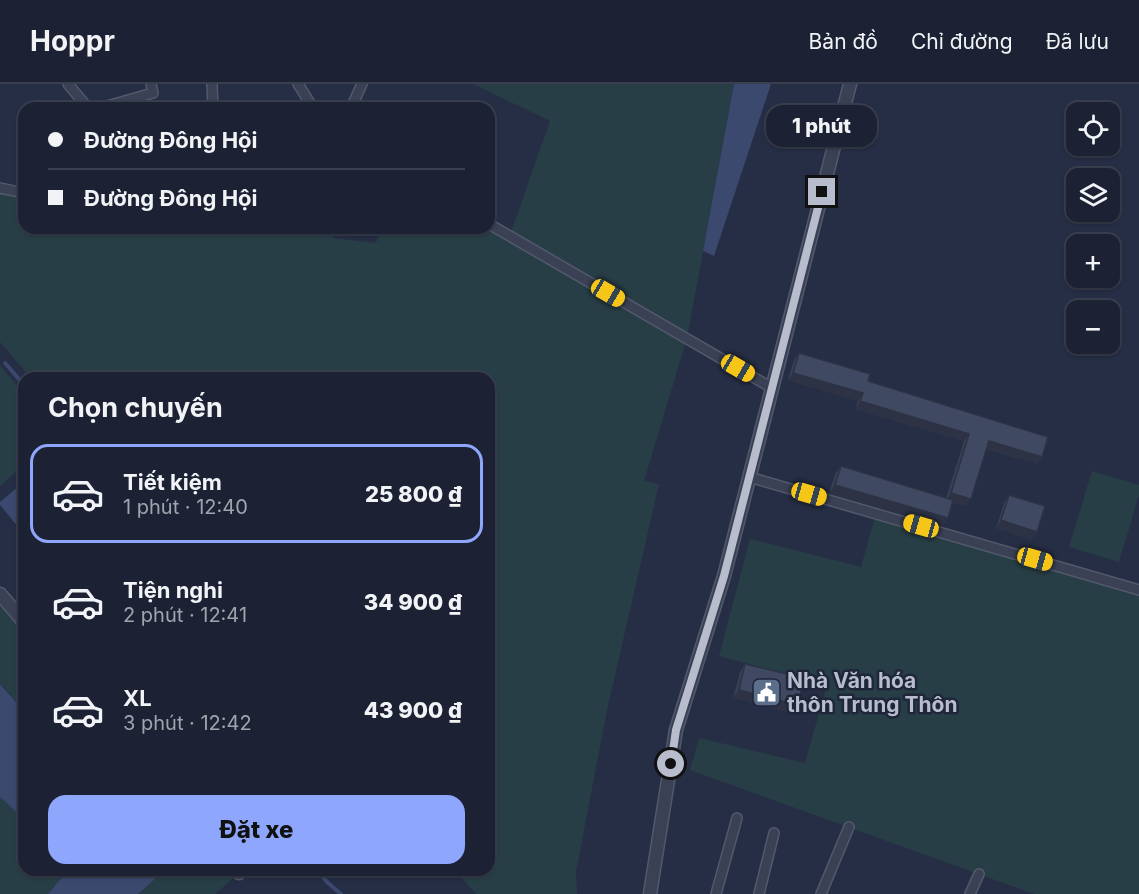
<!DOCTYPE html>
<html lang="vi">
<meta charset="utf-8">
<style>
:root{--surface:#1c2234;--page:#252a3c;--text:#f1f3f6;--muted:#a0a4ac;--line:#3a3f4f;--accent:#8ea7fd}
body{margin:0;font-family:Inter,sans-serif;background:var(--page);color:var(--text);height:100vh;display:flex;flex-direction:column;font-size:22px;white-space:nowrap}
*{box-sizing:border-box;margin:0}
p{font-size:20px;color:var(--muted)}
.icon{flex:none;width:33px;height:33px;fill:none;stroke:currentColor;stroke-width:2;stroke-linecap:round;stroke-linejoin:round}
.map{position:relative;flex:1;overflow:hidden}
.sheet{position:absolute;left:18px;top:288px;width:477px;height:504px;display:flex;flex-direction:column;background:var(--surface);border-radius:18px;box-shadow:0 2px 4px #0004,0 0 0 2px var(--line)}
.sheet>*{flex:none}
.banner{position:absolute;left:18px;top:18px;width:477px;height:132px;border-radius:18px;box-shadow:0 2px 4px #0004,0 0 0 2px var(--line);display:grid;align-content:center;height:132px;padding:0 30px;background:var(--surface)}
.buttons{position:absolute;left:1066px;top:18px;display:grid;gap:12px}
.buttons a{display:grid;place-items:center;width:54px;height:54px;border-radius:12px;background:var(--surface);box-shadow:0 2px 4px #0004,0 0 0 2px var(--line);font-size:30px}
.end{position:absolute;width:27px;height:27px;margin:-14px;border:8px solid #b8bdce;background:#111;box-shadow:0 0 0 3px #111}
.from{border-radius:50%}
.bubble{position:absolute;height:42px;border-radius:18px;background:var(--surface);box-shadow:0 2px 4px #0004,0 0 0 2px var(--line);font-size:20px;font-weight:800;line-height:42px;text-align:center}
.car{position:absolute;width:18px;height:36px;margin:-18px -9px;border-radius:8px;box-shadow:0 0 4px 2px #0007;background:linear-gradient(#f5c518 24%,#345 0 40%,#f5c518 0 76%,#345 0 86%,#f5c518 0)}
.banner b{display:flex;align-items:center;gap:21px;height:57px;font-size:22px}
.banner b+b{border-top:2px solid var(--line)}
.banner i{width:15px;height:15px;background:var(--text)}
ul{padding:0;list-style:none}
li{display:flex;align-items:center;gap:18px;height:99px;margin:0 12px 9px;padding:0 18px;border:3px solid transparent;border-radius:18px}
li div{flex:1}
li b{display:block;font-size:22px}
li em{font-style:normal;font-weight:800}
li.active{border-color:var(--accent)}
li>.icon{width:54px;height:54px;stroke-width:1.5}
h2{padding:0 30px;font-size:27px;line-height:72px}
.primary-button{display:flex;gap:12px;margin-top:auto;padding:12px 30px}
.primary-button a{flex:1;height:69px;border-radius:18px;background:var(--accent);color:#111;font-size:24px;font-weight:800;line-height:69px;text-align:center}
header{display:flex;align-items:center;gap:36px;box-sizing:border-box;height:84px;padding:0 30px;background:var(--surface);border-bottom:2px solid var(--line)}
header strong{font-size:28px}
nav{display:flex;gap:33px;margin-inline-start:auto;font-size:21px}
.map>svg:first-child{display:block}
.green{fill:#283e46}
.water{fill:#3b496e}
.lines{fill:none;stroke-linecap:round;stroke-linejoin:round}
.stream{stroke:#3b496e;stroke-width:4}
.minor-casing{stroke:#53596c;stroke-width:12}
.tertiary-casing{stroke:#53596c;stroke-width:15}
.minor{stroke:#3b4154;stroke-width:9}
.tertiary{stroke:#3b4154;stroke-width:12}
.wall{fill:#373f54}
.shaded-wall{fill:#2d3345}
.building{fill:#404962;stroke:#2d3345;stroke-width:1.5}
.route{stroke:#b8bdce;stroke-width:8}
.labels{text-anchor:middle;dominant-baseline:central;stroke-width:5;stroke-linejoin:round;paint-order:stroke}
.poi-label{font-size:21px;font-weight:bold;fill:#b8bdce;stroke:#1f263a;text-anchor:start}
</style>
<header>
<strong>Hoppr</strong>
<nav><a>Bản đồ</a><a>Chỉ đường</a><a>Đã lưu</a></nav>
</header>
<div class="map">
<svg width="1139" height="810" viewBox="0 0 1139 810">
<rect width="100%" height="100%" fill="#262e45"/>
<path class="green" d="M473 0H734L687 254 644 397 659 400 607 626 576 788 577 810H476L455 786H489V294H31L0 258V105L24 109V144H332L333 154 376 159 381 144H489L510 151 550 37Z
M0 281 24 310V381L0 402Z
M1092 387 1139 401V411L1119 478 1069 463Z
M876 429 1139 507V810H1034L690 686 699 654 805 679 827 601 719 572 750 455 861 483Z
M0 510 24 538V627L0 599Z
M0 713 24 735V786H68L48 810H0Z
M161 786H237L239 789 215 810H138L163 788Z"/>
<path class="water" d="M734 0H771L714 172 703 167Z
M24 398V450L0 421V418Z
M0 600 24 627V735L0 713Z
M68 786H161L163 788 138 810H48Z"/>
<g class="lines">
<path class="stream" d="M5 279 24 301
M317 786 328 799 341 810"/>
<defs>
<path id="minor" d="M68 0 88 24
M212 0 213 24
M298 0 313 24
M100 24 153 9 151 0
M351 24 362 0
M0 104 24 109
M489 140 772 304
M749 393 1139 506
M716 810 737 734
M759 810 774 749
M821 810 849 743
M970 810 979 790"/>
<path id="tertiary" d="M0 510 24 538
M237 786 239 789
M650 810 676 646 724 492 850 0"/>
</defs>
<use href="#minor" class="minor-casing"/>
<use href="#tertiary" class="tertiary-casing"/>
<use href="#minor" class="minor"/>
<use href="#tertiary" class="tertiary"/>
</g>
<path class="wall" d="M799 269 868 297 1042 373 1037 380 986 365 966 422 953 418 948 434 942 442 829 409 835 390 841 382 946 414 964 357 855 325 858 317 788 296 794 276Z
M1009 411 1037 448 1031 456 996 444 1004 419Z
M745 580 792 629 733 614 740 588Z"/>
<path class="shaded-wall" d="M793 289 863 309 858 317 788 296Z
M860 317 969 350 964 357 855 325Z
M989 357 1042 373 1037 380 984 364Z
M835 401 948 434 942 442 829 409Z
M951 409 971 415 966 422 946 416Z
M1001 436 1037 448 1031 456 996 444Z
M739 606 798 621 792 629 733 614Z"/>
<path class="building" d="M799 269 870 290 868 297 1048 353 1042 373 989 357 971 415 951 409 969 350 860 317 863 309 793 289Z
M841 382 953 416 948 434 835 401Z
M1009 411 1045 422 1037 448 1001 436Z
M745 580 804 594 798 621 739 606Z"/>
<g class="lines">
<path class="route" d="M671 680 676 646 724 492 822 108"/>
</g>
<defs>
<symbol id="civic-square" viewBox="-11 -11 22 22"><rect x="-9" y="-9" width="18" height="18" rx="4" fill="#5c6f8a" stroke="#1f263a"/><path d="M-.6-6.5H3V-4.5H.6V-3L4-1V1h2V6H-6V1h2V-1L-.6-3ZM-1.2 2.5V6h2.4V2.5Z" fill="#fff"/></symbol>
</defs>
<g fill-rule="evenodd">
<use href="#civic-square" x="750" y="592" width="33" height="33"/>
</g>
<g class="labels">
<g class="poi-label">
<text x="787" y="596">Nhà Văn hóa<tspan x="787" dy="24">thôn Trung Thôn</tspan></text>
</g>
</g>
</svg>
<div class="buttons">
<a><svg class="icon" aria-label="locate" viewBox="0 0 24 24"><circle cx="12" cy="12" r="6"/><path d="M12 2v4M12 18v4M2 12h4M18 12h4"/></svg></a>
<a><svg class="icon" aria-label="layers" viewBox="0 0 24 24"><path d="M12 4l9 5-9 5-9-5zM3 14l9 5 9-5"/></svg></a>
<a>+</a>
<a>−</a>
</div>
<i class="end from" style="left:671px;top:680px"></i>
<i class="end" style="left:822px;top:108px"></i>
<div class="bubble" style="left:766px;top:21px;width:111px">1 phút</div>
<i class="car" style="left:608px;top:209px;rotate:120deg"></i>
<i class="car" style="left:738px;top:284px;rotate:120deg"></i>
<i class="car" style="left:809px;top:410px;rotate:106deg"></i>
<i class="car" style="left:921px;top:442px;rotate:286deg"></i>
<i class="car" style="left:1035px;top:475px;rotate:106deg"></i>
<div class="banner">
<b><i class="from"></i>Đường Đông Hội</b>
<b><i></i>Đường Đông Hội</b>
</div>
<section class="sheet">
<h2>Chọn chuyến</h2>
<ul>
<li class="active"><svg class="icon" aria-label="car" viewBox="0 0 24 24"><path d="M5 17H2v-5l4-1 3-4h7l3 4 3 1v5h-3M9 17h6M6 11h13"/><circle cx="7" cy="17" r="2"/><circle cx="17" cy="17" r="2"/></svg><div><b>Tiết kiệm</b><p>1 phút · 12:40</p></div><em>25 800 ₫</em></li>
<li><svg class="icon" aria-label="car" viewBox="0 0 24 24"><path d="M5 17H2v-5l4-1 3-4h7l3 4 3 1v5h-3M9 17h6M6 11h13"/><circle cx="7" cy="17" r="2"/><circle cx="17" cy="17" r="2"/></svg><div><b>Tiện nghi</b><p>2 phút · 12:41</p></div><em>34 900 ₫</em></li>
<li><svg class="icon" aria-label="car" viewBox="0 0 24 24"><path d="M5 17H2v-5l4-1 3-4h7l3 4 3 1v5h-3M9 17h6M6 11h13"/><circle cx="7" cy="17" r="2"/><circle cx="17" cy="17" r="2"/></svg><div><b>XL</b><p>3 phút · 12:42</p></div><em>43 900 ₫</em></li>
</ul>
<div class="primary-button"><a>Đặt xe</a></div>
</section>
</div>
